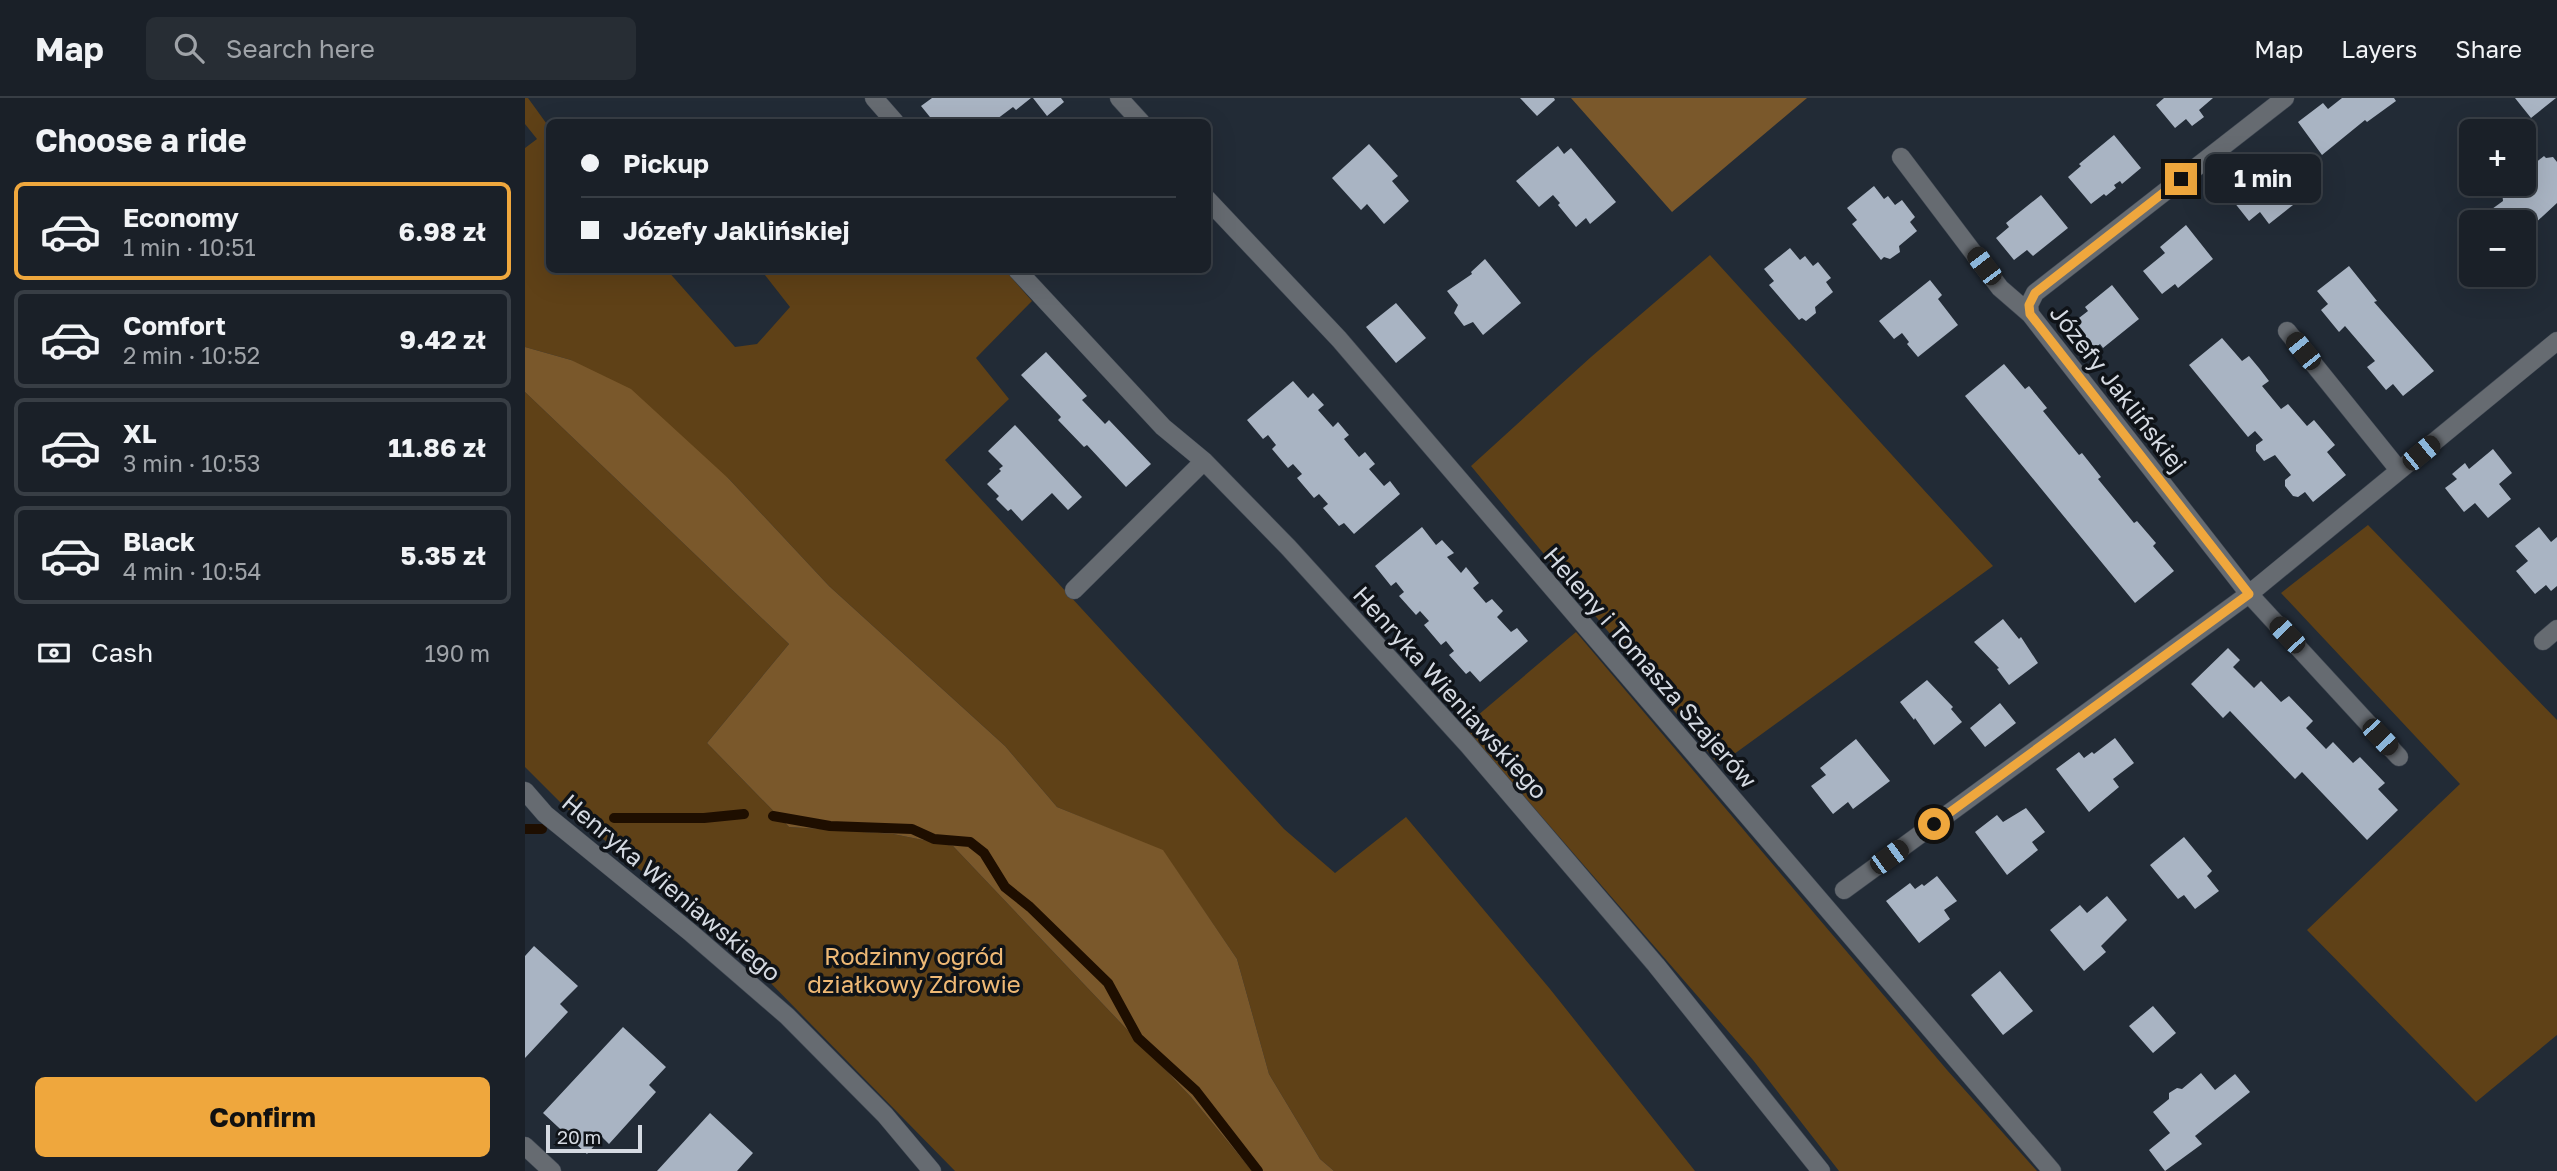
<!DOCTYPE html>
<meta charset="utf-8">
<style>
:root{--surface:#1a2028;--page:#272d34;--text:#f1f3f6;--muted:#9fa3a8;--line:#383e45;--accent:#efa73d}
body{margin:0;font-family:"Golos Text",sans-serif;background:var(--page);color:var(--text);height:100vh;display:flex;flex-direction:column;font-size:26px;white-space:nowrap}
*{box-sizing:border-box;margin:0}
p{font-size:23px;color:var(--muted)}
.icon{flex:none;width:38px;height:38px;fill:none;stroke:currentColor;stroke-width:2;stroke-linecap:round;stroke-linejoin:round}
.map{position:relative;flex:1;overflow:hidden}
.details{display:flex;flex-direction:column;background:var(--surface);width:525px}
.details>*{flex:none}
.hud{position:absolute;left:21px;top:21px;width:665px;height:154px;border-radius:10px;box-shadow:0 7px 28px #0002,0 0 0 2px var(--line);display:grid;align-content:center;height:154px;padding:0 35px;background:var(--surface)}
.buttons{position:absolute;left:1934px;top:21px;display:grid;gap:14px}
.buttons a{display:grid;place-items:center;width:77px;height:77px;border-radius:10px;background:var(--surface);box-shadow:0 7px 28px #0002,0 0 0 2px var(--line);font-size:35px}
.scale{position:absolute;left:21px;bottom:18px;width:96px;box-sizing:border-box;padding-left:7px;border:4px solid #d5dae2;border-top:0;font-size:19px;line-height:24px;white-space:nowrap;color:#d5dae2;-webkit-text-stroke:5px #0f1318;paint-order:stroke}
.end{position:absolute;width:32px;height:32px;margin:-16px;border:9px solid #efa73d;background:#111;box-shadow:0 0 0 4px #111}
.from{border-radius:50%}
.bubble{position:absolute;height:49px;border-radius:10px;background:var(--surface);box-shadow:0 7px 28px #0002,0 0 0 2px var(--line);font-size:23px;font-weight:700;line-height:49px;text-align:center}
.car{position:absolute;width:21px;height:42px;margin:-21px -10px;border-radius:9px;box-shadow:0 0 5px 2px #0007;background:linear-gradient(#222 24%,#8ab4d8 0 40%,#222 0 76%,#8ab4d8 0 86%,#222 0)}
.hud b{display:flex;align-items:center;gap:24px;height:66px;font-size:26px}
.hud b+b{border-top:2px solid var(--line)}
.hud i{width:18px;height:18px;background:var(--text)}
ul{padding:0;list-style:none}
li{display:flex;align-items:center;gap:21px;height:98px;margin:0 14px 10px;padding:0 21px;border:4px solid var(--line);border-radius:10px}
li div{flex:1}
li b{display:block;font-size:26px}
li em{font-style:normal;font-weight:700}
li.selected{border-color:var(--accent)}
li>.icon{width:63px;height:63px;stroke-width:1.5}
h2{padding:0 35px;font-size:32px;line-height:84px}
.pay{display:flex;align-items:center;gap:18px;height:77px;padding:0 35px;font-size:26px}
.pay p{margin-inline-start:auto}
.button{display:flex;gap:14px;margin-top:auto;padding:14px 35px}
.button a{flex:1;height:80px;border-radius:10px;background:var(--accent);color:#111;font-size:28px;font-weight:700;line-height:80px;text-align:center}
header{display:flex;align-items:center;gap:42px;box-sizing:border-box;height:98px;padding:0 35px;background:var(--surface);border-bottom:2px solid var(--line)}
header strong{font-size:33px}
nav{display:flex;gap:38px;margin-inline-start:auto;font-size:24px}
.search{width:490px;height:63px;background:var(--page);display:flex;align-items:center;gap:18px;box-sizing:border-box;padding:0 24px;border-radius:10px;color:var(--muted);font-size:26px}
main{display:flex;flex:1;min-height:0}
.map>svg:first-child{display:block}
.green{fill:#5f4117}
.forest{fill:#7a582b}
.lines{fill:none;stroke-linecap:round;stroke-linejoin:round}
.stream{stroke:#1e0e00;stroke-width:10}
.building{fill:#a9b4c3}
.minor-casing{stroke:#3f4752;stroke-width:19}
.minor{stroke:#666b71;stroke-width:18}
.route{stroke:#efa73d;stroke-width:9}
.labels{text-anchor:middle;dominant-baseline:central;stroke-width:7;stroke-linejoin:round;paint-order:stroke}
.street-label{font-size:24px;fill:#d5dae2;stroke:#0f1318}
.park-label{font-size:24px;fill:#efb975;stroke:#0f1318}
</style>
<header>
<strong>Map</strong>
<div class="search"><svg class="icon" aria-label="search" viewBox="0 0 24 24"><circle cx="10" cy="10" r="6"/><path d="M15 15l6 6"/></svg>Search here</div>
<nav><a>Map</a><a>Layers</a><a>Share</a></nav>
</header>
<main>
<section class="details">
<h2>Choose a ride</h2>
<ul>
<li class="selected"><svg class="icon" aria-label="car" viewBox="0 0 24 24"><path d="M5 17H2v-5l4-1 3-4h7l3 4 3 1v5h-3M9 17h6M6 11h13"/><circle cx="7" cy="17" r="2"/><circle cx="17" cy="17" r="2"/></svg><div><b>Economy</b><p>1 min · 10:51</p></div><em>6.98 zł</em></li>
<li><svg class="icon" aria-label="car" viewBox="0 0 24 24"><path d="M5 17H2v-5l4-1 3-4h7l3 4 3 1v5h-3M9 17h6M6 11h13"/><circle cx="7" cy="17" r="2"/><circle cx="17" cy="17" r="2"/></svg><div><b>Comfort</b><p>2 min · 10:52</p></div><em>9.42 zł</em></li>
<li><svg class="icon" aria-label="car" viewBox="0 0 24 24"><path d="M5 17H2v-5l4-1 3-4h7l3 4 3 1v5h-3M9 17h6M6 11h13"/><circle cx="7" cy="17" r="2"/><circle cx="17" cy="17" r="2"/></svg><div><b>XL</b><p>3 min · 10:53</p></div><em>11.86 zł</em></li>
<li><svg class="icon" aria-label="car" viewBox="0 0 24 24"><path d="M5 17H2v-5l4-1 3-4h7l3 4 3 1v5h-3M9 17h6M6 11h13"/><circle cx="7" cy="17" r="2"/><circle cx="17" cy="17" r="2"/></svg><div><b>Black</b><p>4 min · 10:54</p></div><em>5.35 zł</em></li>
</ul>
<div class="pay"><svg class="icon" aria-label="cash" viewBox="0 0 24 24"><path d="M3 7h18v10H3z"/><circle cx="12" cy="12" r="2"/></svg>Cash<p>190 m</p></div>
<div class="button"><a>Confirm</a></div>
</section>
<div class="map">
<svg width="2032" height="1073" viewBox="0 0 2032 1073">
<rect width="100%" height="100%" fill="#222b36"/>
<path class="green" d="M0 0H3L24 29V172H142L210 249 232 246 265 209 236 172H480L507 203 451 260 484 301 420 362 759 731 810 775 881 719 1025 891 1170 1073H809L795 1061 744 976 712 861 638 753 532 709 480 648 304 488 204 381 46 262 0 249V50L12 41 0 26Z
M1185 157 1468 468 1194 667 946 368 1066 259Z
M0 294 264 546 182 645 264 729 368 736 428 748 666 999 727 1073H430L226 865 40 709 0 669Z
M1843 427 2032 622V937L1951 1004 1782 832 1935 686 1756 495Z
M1051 534 1422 972 1512 1073H1314L1228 962 939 629Z"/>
<path class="forest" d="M1046 0H1282L1147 114Z
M0 249 46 262 106 291 204 381 304 488 480 648 532 709 638 752 712 861 744 976 795 1061 809 1073H727L666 999 428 748 368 736 264 729 182 645 264 546 0 294Z"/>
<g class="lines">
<path class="stream" d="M248 718 305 728 387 731 409 741 445 744 459 755 480 789 505 809 583 885 613 940 671 993 733 1073
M89 720H179L219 716
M0 731H17"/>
</g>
<path class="building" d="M407 0H506L491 12 488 9 468 24H409L396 8Z
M508 0H536L539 4 522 18Z
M995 0H1029L1030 2 1012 18Z
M1639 0H1688L1674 12 1679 19 1667 28 1661 21 1650 30 1631 7Z
M1817 0H1869L1871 3 1842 24 1840 22 1797 57 1773 24 1798 5 1803 11Z
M1990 0H2031L2006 20Z
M1589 37 1616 70 1597 86 1595 83 1589 87 1591 90 1581 98 1579 96 1566 106 1543 79 1556 68 1554 66Z
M844 46 873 78 867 83 884 103 859 126 842 106 836 112 807 80Z
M1033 48 1039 56 1046 50 1091 104 1065 126 1061 120 1051 129 1033 107 1035 105 1028 97 1014 109 991 83Z
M2019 58 2021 60 2028 59 2032 64V105L2006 129 1998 127V124H1977L1967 111 1978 103 1977 93 1986 86H1998V75Z
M1753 61 1771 85 1759 95 1768 107 1744 126 1735 114 1724 123 1705 99 1717 90 1711 83 1723 73 1729 80Z
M1349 88 1359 101 1363 98 1370 107 1377 102 1390 119 1385 124 1392 133 1374 148 1375 154 1365 161 1359 159 1356 162 1327 126 1332 122 1322 110Z
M1516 97 1543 130 1508 158 1502 152 1489 162 1471 140 1484 129 1481 125Z
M1661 127 1688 161 1653 190 1650 186 1637 196 1618 173 1640 155 1635 149Z
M1265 150 1275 162 1280 158 1288 168 1293 164 1306 180 1301 184 1308 194 1290 209 1291 215 1281 223 1277 220 1274 222 1244 187 1249 183 1239 171Z
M960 161 996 205 958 237 948 224 939 228 929 215 933 207 922 193 947 176 946 174Z
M1824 168 1852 203 1849 204 1909 273 1878 298 1868 286 1861 292 1842 269 1850 263 1820 228 1814 234 1796 212 1803 206 1792 193Z
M1405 182 1417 197 1413 201 1433 227 1393 259 1382 246 1384 244 1377 235 1369 241 1354 223Z
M1587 187 1614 221 1578 250 1575 246 1562 257 1541 230 1563 213 1560 209Z
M871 205 901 240 871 265 841 229Z
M1697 240 1717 263 1724 258 1734 270 1744 283 1737 288 1756 311 1763 306 1782 328 1789 322 1810 347 1802 354 1821 377 1788 404 1780 394 1773 399 1768 398 1760 388V382L1766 377 1750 357 1739 363 1731 353V347L1738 342 1730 333 1723 339 1664 267Z
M521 254 562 298 557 302 580 326 584 322 626 366 601 389 562 347 559 349 533 322 536 319 496 277Z
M1479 266 1500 291 1504 288 1522 310 1518 313 1554 357 1557 355 1576 379 1573 381 1609 425 1612 423 1631 445 1628 448 1649 473 1610 505 1440 298Z
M768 283 783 300 788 295 799 307 793 312 808 329 813 324 824 337 819 341 834 359 840 354 850 366 844 371 859 388 865 383 875 396 829 436 819 425 814 428 798 410 803 406 794 396 789 400 772 380 777 376 768 366 763 370 747 351 751 347 743 337 738 341 722 322Z
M490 327 557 399 543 412 527 395 497 423 486 411 483 413 471 401 474 398 462 386 476 373 474 371 478 368 463 353Z
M1968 351 1987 375 1974 386 1986 401 1963 420 1950 405 1939 414 1920 390 1932 381 1927 376 1940 365 1944 371Z
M897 429 911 447 917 442 929 455 922 459 936 475 941 469 954 485 948 490 961 505 967 501 978 513 972 519 986 534 992 530 1003 543 955 584 945 573 941 576 924 557 929 553 921 543 916 547 899 527 904 523 895 513 891 517 874 498 879 494 871 484 866 488 850 468Z
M2014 429 2026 444 2032 439V488L2026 493 2021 487 2010 496 1991 473 2003 463 1990 448Z
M1478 521 1494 541 1496 539 1513 565 1484 587 1472 571 1474 570 1449 544Z
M1703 550 1715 562 1708 569 1729 590 1736 583 1756 604 1764 598 1788 623 1781 630 1801 651 1808 644 1828 665 1835 659 1860 685 1853 691 1873 712 1842 742 1777 674 1770 681 1705 613 1698 620 1666 586Z
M1402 582 1428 609 1426 611 1437 624 1409 647 1390 620 1389 622 1375 604Z
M1475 605 1491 625 1460 649 1445 630Z
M1590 640 1609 665 1588 681 1594 689 1564 714 1531 671 1554 654 1559 660 1567 654 1569 656Z
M1331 641 1365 683 1328 711 1323 704 1308 716 1286 688 1301 677 1295 670Z
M1501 710 1520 734 1507 744 1513 752 1482 777 1450 734 1472 717 1478 724Z
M1659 739 1687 773 1682 778 1694 793 1670 811 1659 797 1653 801 1625 767Z
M1412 778 1432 803 1419 812 1425 821 1394 845 1361 803 1385 785 1390 791 1397 786 1399 788Z
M1582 798 1602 822 1576 848 1581 854 1559 873 1525 832 1555 807 1562 815Z
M9 848 53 888 35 906 43 914 0 960V858Z
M1475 873 1508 913 1478 937 1446 897Z
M1628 908 1651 935 1628 955 1604 928Z
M98 929 141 969 124 987 131 994 84 1046 77 1039 62 1056 18 1015Z
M1676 975 1690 992 1710 976 1725 994 1670 1038 1677 1046 1640 1073 1624 1052 1645 1035 1628 1014 1644 1001V995L1652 990 1657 991Z
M185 1015 228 1055 212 1073H132Z"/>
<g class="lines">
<defs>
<path id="minor" d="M349 0 370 24
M594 0 616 24
M1760 0 1510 195 1504 207 1505 216 1724 496 1874 659
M1376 59 1475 190 1505 216
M682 101 814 241 1527 1073
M492 172 638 329 679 363 763 449 943 647 1131 867 1296 1073
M1762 233 1874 372
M549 492 679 363
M2018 543 2032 531
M0 693 20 716 166 835 262 918 360 1017 407 1073
M1319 792 1724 496 2032 243
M0 1048 27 1073"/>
</defs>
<use href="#minor" class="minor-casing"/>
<use href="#minor" class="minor"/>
</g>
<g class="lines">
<path class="route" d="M1409 726 1724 496 1505 216 1504 207 1510 195 1656 81"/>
</g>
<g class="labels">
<g class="street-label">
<text transform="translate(1594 290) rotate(52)">Józefy Jaklińskiej</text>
<text transform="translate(1126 569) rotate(49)">Heleny i Tomasza Szajerów</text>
<text transform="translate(926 594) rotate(48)">Henryka Wieniawskiego</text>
<text transform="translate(147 789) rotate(40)">Henryka Wieniawskiego</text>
</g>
<g class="park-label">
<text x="389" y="857">Rodzinny ogród<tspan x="389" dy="28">działkowy Zdrowie</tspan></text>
</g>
</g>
</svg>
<div class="buttons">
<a>+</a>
<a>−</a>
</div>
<div class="scale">20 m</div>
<i class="end from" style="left:1409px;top:726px"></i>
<i class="end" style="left:1656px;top:81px"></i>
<div class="bubble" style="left:1680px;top:56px;width:116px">1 min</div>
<i class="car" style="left:1459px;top:168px;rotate:323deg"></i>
<i class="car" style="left:1778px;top:253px;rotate:321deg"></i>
<i class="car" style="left:1896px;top:355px;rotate:51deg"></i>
<i class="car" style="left:1762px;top:537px;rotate:317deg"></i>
<i class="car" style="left:1855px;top:639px;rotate:137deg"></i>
<i class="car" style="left:1364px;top:759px;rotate:54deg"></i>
<div class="hud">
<b><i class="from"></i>Pickup</b>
<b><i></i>Józefy Jaklińskiej</b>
</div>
</div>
</main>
